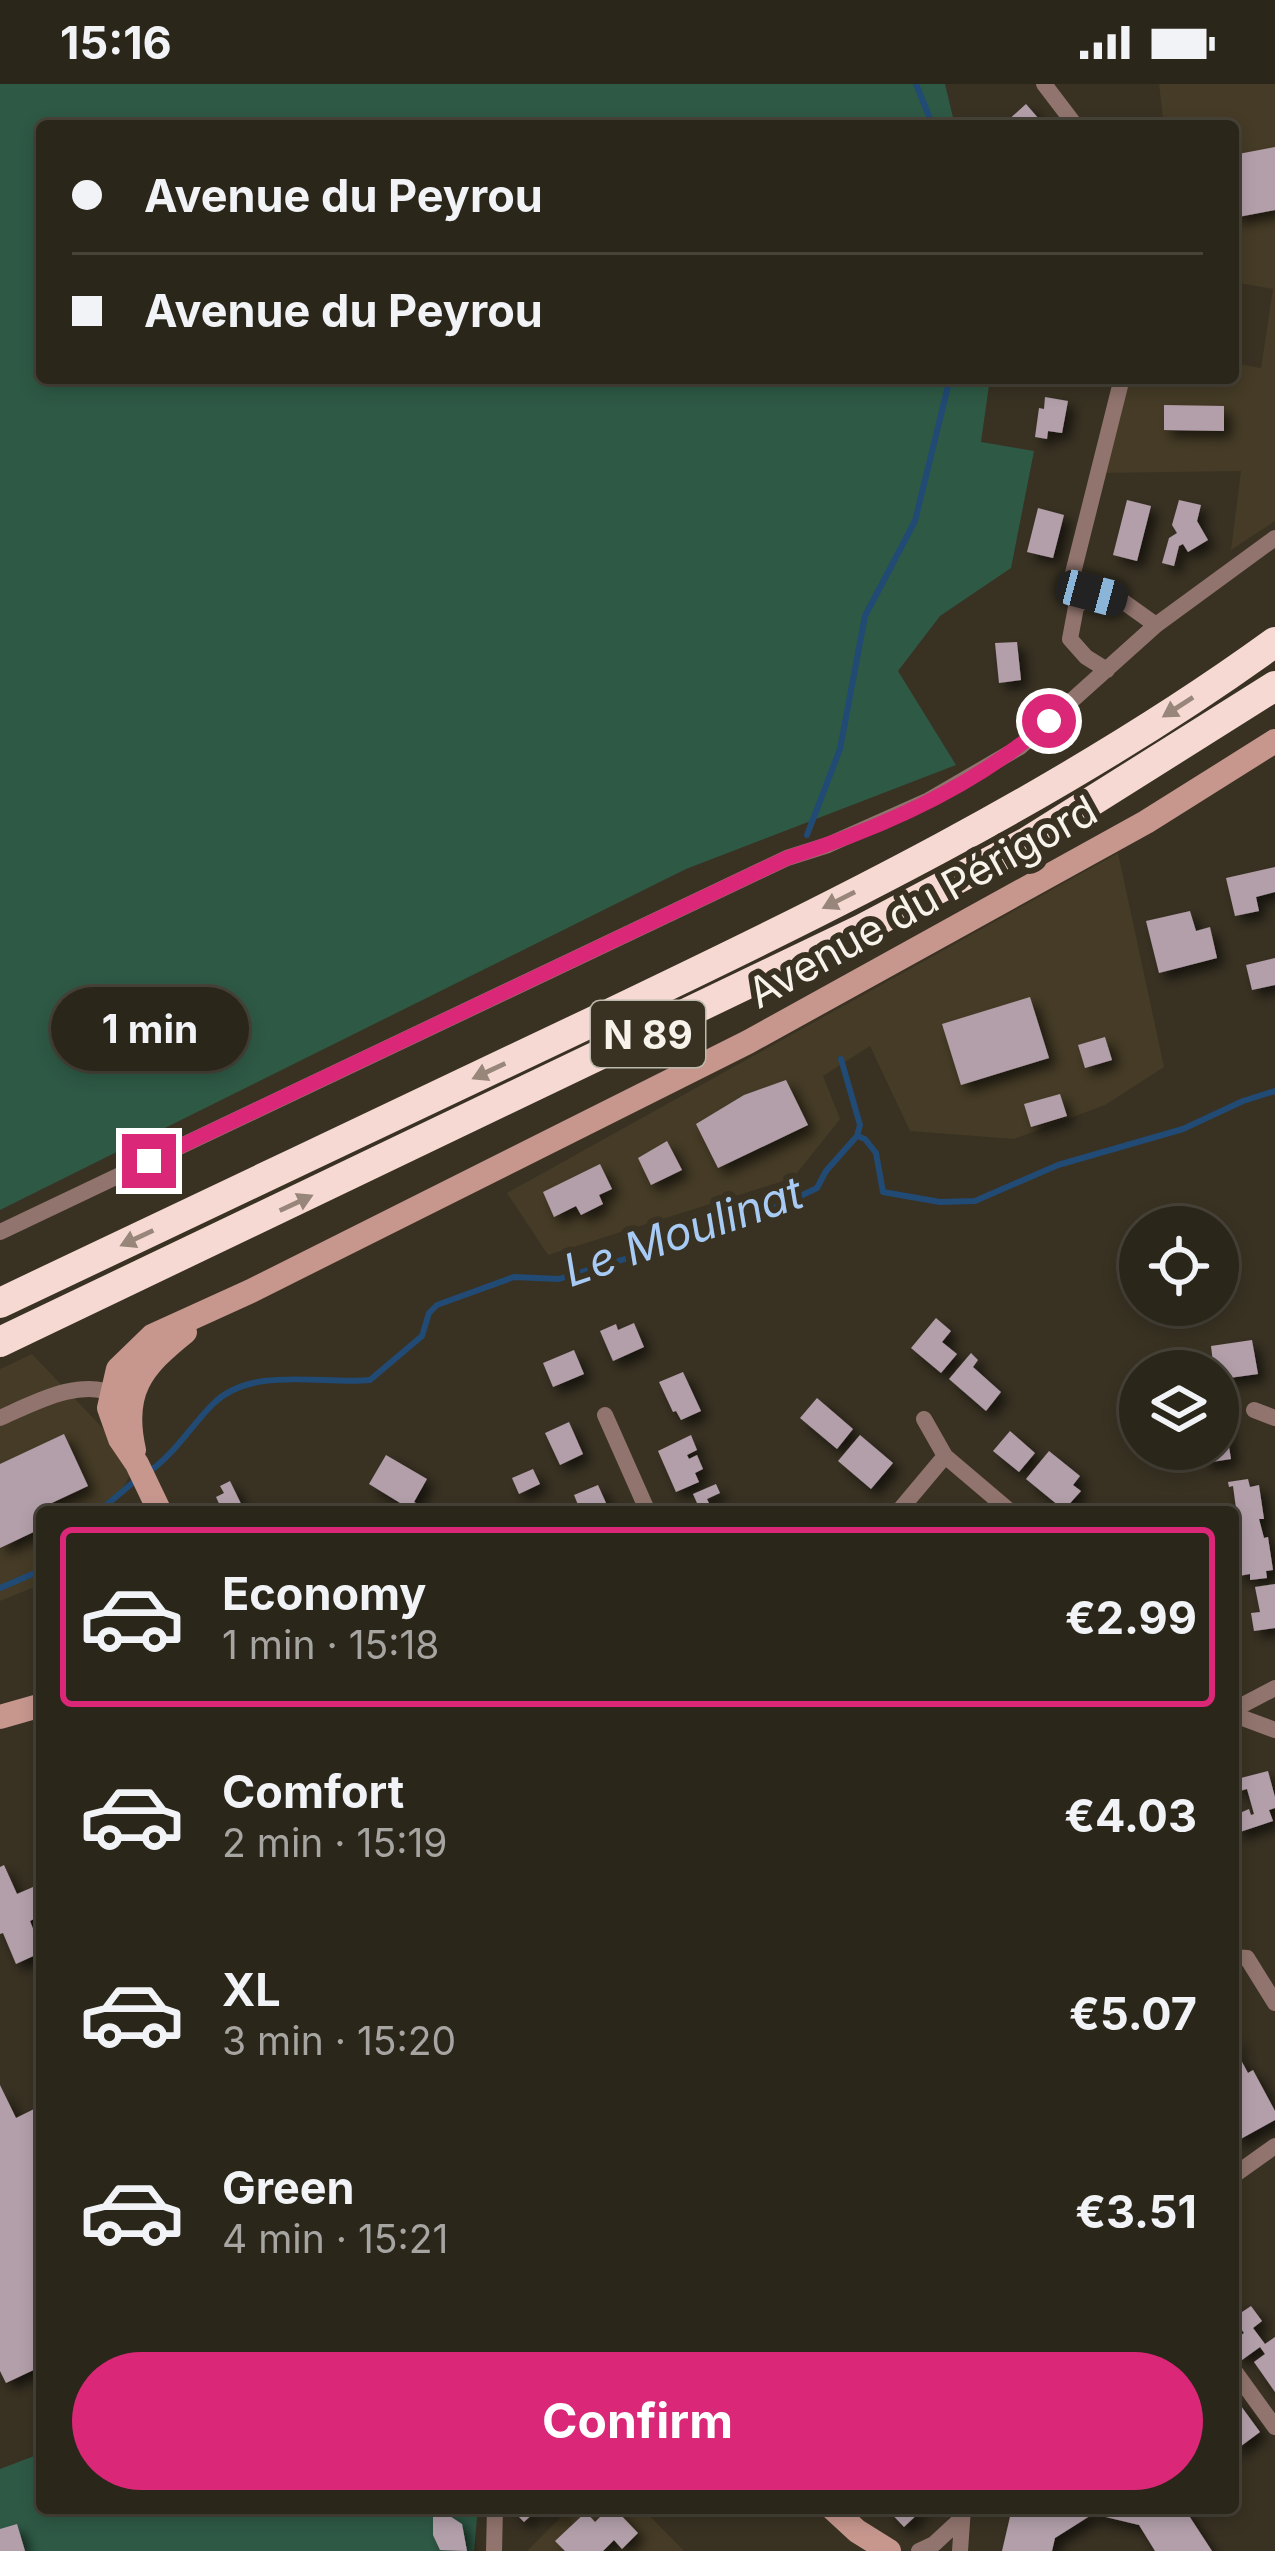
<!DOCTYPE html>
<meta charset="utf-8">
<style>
:root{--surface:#2b261a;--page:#373227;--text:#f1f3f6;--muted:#a6a5a2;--line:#474339;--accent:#db2777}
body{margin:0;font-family:Inter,sans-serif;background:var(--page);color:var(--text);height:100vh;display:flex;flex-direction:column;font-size:45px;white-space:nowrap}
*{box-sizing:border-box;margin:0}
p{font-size:39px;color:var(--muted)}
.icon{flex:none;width:66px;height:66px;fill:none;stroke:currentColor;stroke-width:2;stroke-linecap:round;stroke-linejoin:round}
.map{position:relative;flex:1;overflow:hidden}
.sheet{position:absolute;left:36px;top:1422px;width:1203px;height:1008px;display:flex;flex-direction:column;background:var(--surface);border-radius:12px;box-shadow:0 6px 18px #0003,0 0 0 3px var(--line)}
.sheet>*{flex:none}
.banner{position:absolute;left:36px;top:36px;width:1203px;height:264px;border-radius:12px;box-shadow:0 6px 18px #0003,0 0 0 3px var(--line);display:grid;align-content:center;height:264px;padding:0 36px;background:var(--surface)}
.fabs{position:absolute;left:1119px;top:1122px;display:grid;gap:24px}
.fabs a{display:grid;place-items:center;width:120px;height:120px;border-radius:50%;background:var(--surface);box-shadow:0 6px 18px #0003,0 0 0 3px var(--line);font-size:60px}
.end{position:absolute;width:54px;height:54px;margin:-27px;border:15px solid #db2777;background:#fff;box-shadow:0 0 0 6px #fff}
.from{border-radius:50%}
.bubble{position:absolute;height:84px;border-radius:42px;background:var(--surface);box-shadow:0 6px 18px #0003,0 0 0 3px var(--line);font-size:39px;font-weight:700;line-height:84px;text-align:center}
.car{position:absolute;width:36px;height:72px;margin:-36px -18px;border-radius:15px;box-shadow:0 0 9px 3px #0007;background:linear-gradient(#222 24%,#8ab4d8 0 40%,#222 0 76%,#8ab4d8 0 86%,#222 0)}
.banner b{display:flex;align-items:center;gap:42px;height:114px;font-size:45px}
.banner b+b{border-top:3px solid var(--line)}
.banner i{width:30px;height:30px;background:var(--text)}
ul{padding:21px 0 0;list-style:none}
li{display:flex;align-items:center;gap:36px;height:180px;margin:0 24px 18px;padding:0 12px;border:6px solid transparent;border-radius:12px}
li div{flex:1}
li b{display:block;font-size:45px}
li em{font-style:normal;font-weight:700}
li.current{border-color:var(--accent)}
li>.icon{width:108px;height:108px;stroke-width:1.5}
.action{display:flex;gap:24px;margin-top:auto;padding:24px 36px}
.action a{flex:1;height:138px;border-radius:72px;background:var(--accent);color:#fff;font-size:48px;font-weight:700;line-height:138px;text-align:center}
.status{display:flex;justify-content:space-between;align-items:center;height:84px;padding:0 60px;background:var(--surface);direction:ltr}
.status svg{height:33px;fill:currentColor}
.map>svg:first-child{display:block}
.built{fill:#453b26}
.green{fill:#2e5945}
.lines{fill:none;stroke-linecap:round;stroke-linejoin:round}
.stream{stroke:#214a75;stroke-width:6}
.building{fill:#b29faa;filter:url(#shadow)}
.street{stroke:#91746e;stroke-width:16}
.secondary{stroke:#c7978e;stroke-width:24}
.highway{stroke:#f7d9d3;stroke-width:30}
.oneway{fill:#98867b}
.route{stroke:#db2777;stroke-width:15}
.labels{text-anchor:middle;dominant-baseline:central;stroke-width:12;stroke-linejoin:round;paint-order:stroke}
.shield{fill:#393223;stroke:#beb9ae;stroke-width:3}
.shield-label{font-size:39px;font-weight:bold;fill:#f7f3ea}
.street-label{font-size:42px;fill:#f7f3ea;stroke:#393223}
.water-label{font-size:45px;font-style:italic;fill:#a7cbf4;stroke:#393223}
</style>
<div class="status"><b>15:16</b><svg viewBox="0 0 49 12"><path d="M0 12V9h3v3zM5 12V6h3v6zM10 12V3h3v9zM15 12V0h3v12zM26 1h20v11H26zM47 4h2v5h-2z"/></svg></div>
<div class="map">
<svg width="1275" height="2467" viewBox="0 0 1275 2467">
<defs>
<filter id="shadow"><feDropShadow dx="7" dy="7" stdDeviation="6" flood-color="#0009"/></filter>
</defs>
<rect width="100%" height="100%" fill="#393223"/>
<path class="built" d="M1159 0H1275V437L1231 466 1241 387 1097 389 1122 294H1233V279L1261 284 1273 205 1233 198V42H1164Z
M1118 769 1164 983 1105 1021 1014 1055 910 1047 870 962 823 992 840 1035 793 1094 548 1171 507 1109Z
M32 1270 137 1380 108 1428H42V1500L0 1517V1285Z
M570 2424H642L684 2467H527Z"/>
<path class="green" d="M0 0H945L955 42H42V294H990L981 358 1034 367 1011 484 940 532 898 587 956 681 686 785 0 1126Z
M42 2369V2424H478L474 2467H0V2385Z"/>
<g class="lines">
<path class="stream" d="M916 0 933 42
M807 751 840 665 865 532 915 437 950 294
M841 975 860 1041 857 1052
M857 1052 865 1055 876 1069 883 1108 940 1118 975 1117 1058 1081 1183 1045 1243 1017 1275 1007
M147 1389C174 1371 190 1343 213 1320 252 1281 323 1301 370 1296L422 1252 429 1229 437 1221 514 1193 559 1195 681 1158 786 1119 817 1104 826 1087 857 1052
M98 1428 136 1396
M0 1504 42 1486"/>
</g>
<path class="building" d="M1026 20 1045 42H1009L1006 38Z
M1275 63V126L1233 134V71Z
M1045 313 1068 317 1062 349 1048 347 1047 355 1035 353 1039 324 1044 325Z
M1164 321 1224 322V347L1164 346Z
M1127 416 1151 422 1137 477 1113 471Z
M1179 416 1201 421 1197 437 1208 456 1188 468 1183 460 1179 462 1174 482 1162 479 1169 454 1177 449 1172 441Z
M1038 424 1064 431 1053 474 1027 468Z
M1017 558 1021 596 999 599 995 559Z
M1275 783V808L1256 813 1259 827 1235 832 1226 794Z
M1190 827 1196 847 1210 843 1217 874 1159 889 1146 837Z
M1275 874V901L1252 906 1246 881Z
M1030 913 1049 974 961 1001 942 940Z
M1105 953 1112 976 1085 984 1078 961Z
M786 996 808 1041 718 1084 696 1040 744 1011Z
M1060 1010 1067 1032 1031 1043 1024 1020Z
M667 1057 682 1086 651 1101 638 1074Z
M600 1080 612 1105 599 1111 603 1120 581 1131 576 1122 554 1133 543 1108Z
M936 1234 951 1247 942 1258 957 1270 941 1289 911 1264Z
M634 1239 644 1263 613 1277 600 1247 616 1240 618 1246Z
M1252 1256 1258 1290 1222 1295 1221 1286 1214 1287 1211 1262Z
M574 1266 584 1290 553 1303 543 1279Z
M971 1269 978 1276 973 1283 1001 1308 986 1327 949 1295Z
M683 1288 701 1327 681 1336 676 1327 673 1328 659 1298Z
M817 1314 853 1345 837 1365 800 1334Z
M1223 1326 1231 1375 1205 1379 1203 1365H1218V1327Z
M569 1338 583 1370 560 1381 545 1349Z
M1010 1347 1035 1369 1019 1388 993 1367Z
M64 1350 88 1402 41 1424 42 1444 0 1464V1380Z
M691 1351 697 1366 687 1371 689 1375 697 1371 703 1385 695 1389 699 1398 676 1408 658 1367Z
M860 1351 893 1379 871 1405 838 1377Z
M1049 1367 1080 1392 1073 1401 1081 1407 1064 1426 1026 1395Z
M386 1371 427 1395 414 1418 423 1423 419 1428H408L410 1425 369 1400Z
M533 1385 540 1400 519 1410 512 1394Z
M1248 1395 1250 1403 1259 1401 1264 1435H1259L1264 1454 1268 1453 1273 1486 1266 1487 1267 1494 1250 1496V1490L1239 1492 1233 1455V1439H1238L1233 1402 1229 1403 1228 1398Z
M230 1397 245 1428H223L216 1413 224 1409 220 1402Z
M716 1400 720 1409 707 1415 713 1428H678L697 1419 693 1410Z
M598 1401 610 1428H581L574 1411Z
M1275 1500V1544L1254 1547 1251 1529 1260 1528 1255 1503Z
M1268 1687 1275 1713V1724L1269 1726 1273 1737 1237 1749 1233 1732 1249 1725 1251 1731 1254 1730 1247 1705 1236 1708 1233 1696Z
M4 1781 17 1810 33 1803 42 1822V1831L30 1837 42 1868 16 1880 3 1849 0 1850V1783Z
M1233 1949 1240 1962 1235 1965 1248 1989 1253 1986 1275 2027V2036L1237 2057 1233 2050Z
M0 2001 16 2034 42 2021V2282L6 2299 0 2287Z
M1233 2216 1242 2228 1251 2222 1262 2237 1253 2244 1265 2260 1275 2253V2308L1254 2278 1265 2270 1260 2263 1242 2276 1233 2263V2257L1244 2249 1233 2233Z
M1233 2311 1260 2348 1233 2368Z
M510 2424H569L559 2433 552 2426 544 2433 537 2426 524 2438Z
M609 2424H614L638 2449 622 2465 614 2456 603 2467H565L555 2457 586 2428 595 2438Z
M886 2424H924L904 2443Z
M1012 2424H1184L1212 2467H1155L1139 2441 1093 2430 1055 2454 1052 2467H1002Z
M433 2429H445L462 2440 467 2467 440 2466 433 2451Z
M17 2440 25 2467H0V2445Z"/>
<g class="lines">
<path class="street" d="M1044 0 1076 42
M1076 523 1073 489 1122 294
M1107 586 1086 573 1070 555 1076 523 1092 509 1121 516 1156 541
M0 1148 787 774 828 761 929 716 1020 663 1156 541 1275 454
M1254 1326 1275 1334
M605 1331 648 1428
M0 1334C34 1319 82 1292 118 1312
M924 1335 945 1372 1011 1428
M898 1428 945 1372
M1233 1625 1240 1633 1275 1646
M1233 1626 1275 1604
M1233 1873 1247 1874 1275 1919
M1233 2092 1275 2062
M1233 2285 1275 2343
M494 2467 495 2424
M919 2467 934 2460 960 2436
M960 2467 963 2424"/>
<path class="secondary" d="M134 1366C121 1308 141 1283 185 1248
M160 1428 137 1380 120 1355 109 1324 118 1285 152 1252 251 1207 748 958 1146 738 1275 657
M0 1633 42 1621
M832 2424 857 2447 889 2467"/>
<path class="highway" d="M0 1219C197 1125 395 1032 592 938 826 826 1064 711 1275 558
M0 1258 862 845 1027 758 1275 602"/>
</g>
<defs><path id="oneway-solid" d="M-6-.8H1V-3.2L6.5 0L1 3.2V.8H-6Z" transform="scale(3)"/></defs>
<g class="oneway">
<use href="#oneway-solid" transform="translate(1178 623) rotate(147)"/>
<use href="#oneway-solid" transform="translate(839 816) rotate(153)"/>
<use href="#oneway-solid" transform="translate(489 987) rotate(155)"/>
<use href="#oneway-solid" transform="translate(296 1119) rotate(-25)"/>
<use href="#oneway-solid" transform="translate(137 1154) rotate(155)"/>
</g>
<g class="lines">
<path class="route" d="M149 1077 787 774C879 745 977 702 1049 637"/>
</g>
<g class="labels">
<rect class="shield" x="591" y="917" width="114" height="66" rx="9"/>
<g class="shield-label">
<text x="648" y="950">N 89</text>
</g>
<g class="street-label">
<text transform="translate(922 817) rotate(-29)">Avenue du Périgord</text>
</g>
<g class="water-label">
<text transform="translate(683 1147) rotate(-19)">Le Moulinat</text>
</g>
</g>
</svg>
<div class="fabs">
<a><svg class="icon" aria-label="locate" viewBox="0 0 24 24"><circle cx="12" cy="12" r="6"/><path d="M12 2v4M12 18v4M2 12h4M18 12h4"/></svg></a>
<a><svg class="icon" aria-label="layers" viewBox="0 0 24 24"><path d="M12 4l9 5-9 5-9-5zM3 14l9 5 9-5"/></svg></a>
</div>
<i class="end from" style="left:1049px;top:637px"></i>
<i class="end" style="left:149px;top:1077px"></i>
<div class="bubble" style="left:51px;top:903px;width:198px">1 min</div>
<i class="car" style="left:1092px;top:509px;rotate:105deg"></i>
<div class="banner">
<b><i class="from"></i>Avenue du Peyrou</b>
<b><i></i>Avenue du Peyrou</b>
</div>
<section class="sheet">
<ul>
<li class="current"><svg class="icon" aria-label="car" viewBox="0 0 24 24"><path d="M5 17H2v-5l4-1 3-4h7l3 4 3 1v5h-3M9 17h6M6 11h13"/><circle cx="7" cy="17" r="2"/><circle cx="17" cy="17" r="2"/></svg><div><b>Economy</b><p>1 min · 15:18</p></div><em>€2.99</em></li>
<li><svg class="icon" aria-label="car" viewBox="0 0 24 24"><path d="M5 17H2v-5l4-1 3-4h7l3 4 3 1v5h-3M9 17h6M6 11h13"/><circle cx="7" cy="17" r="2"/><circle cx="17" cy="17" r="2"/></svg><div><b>Comfort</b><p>2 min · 15:19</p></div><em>€4.03</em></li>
<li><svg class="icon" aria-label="car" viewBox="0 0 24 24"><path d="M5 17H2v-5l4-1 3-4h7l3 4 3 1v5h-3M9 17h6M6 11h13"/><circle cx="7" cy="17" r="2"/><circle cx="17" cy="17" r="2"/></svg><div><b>XL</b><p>3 min · 15:20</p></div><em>€5.07</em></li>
<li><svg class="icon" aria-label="car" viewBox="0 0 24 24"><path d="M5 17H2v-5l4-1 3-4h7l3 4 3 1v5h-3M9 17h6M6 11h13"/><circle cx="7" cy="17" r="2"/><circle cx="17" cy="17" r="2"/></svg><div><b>Green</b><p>4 min · 15:21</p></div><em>€3.51</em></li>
</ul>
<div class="action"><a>Confirm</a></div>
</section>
</div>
